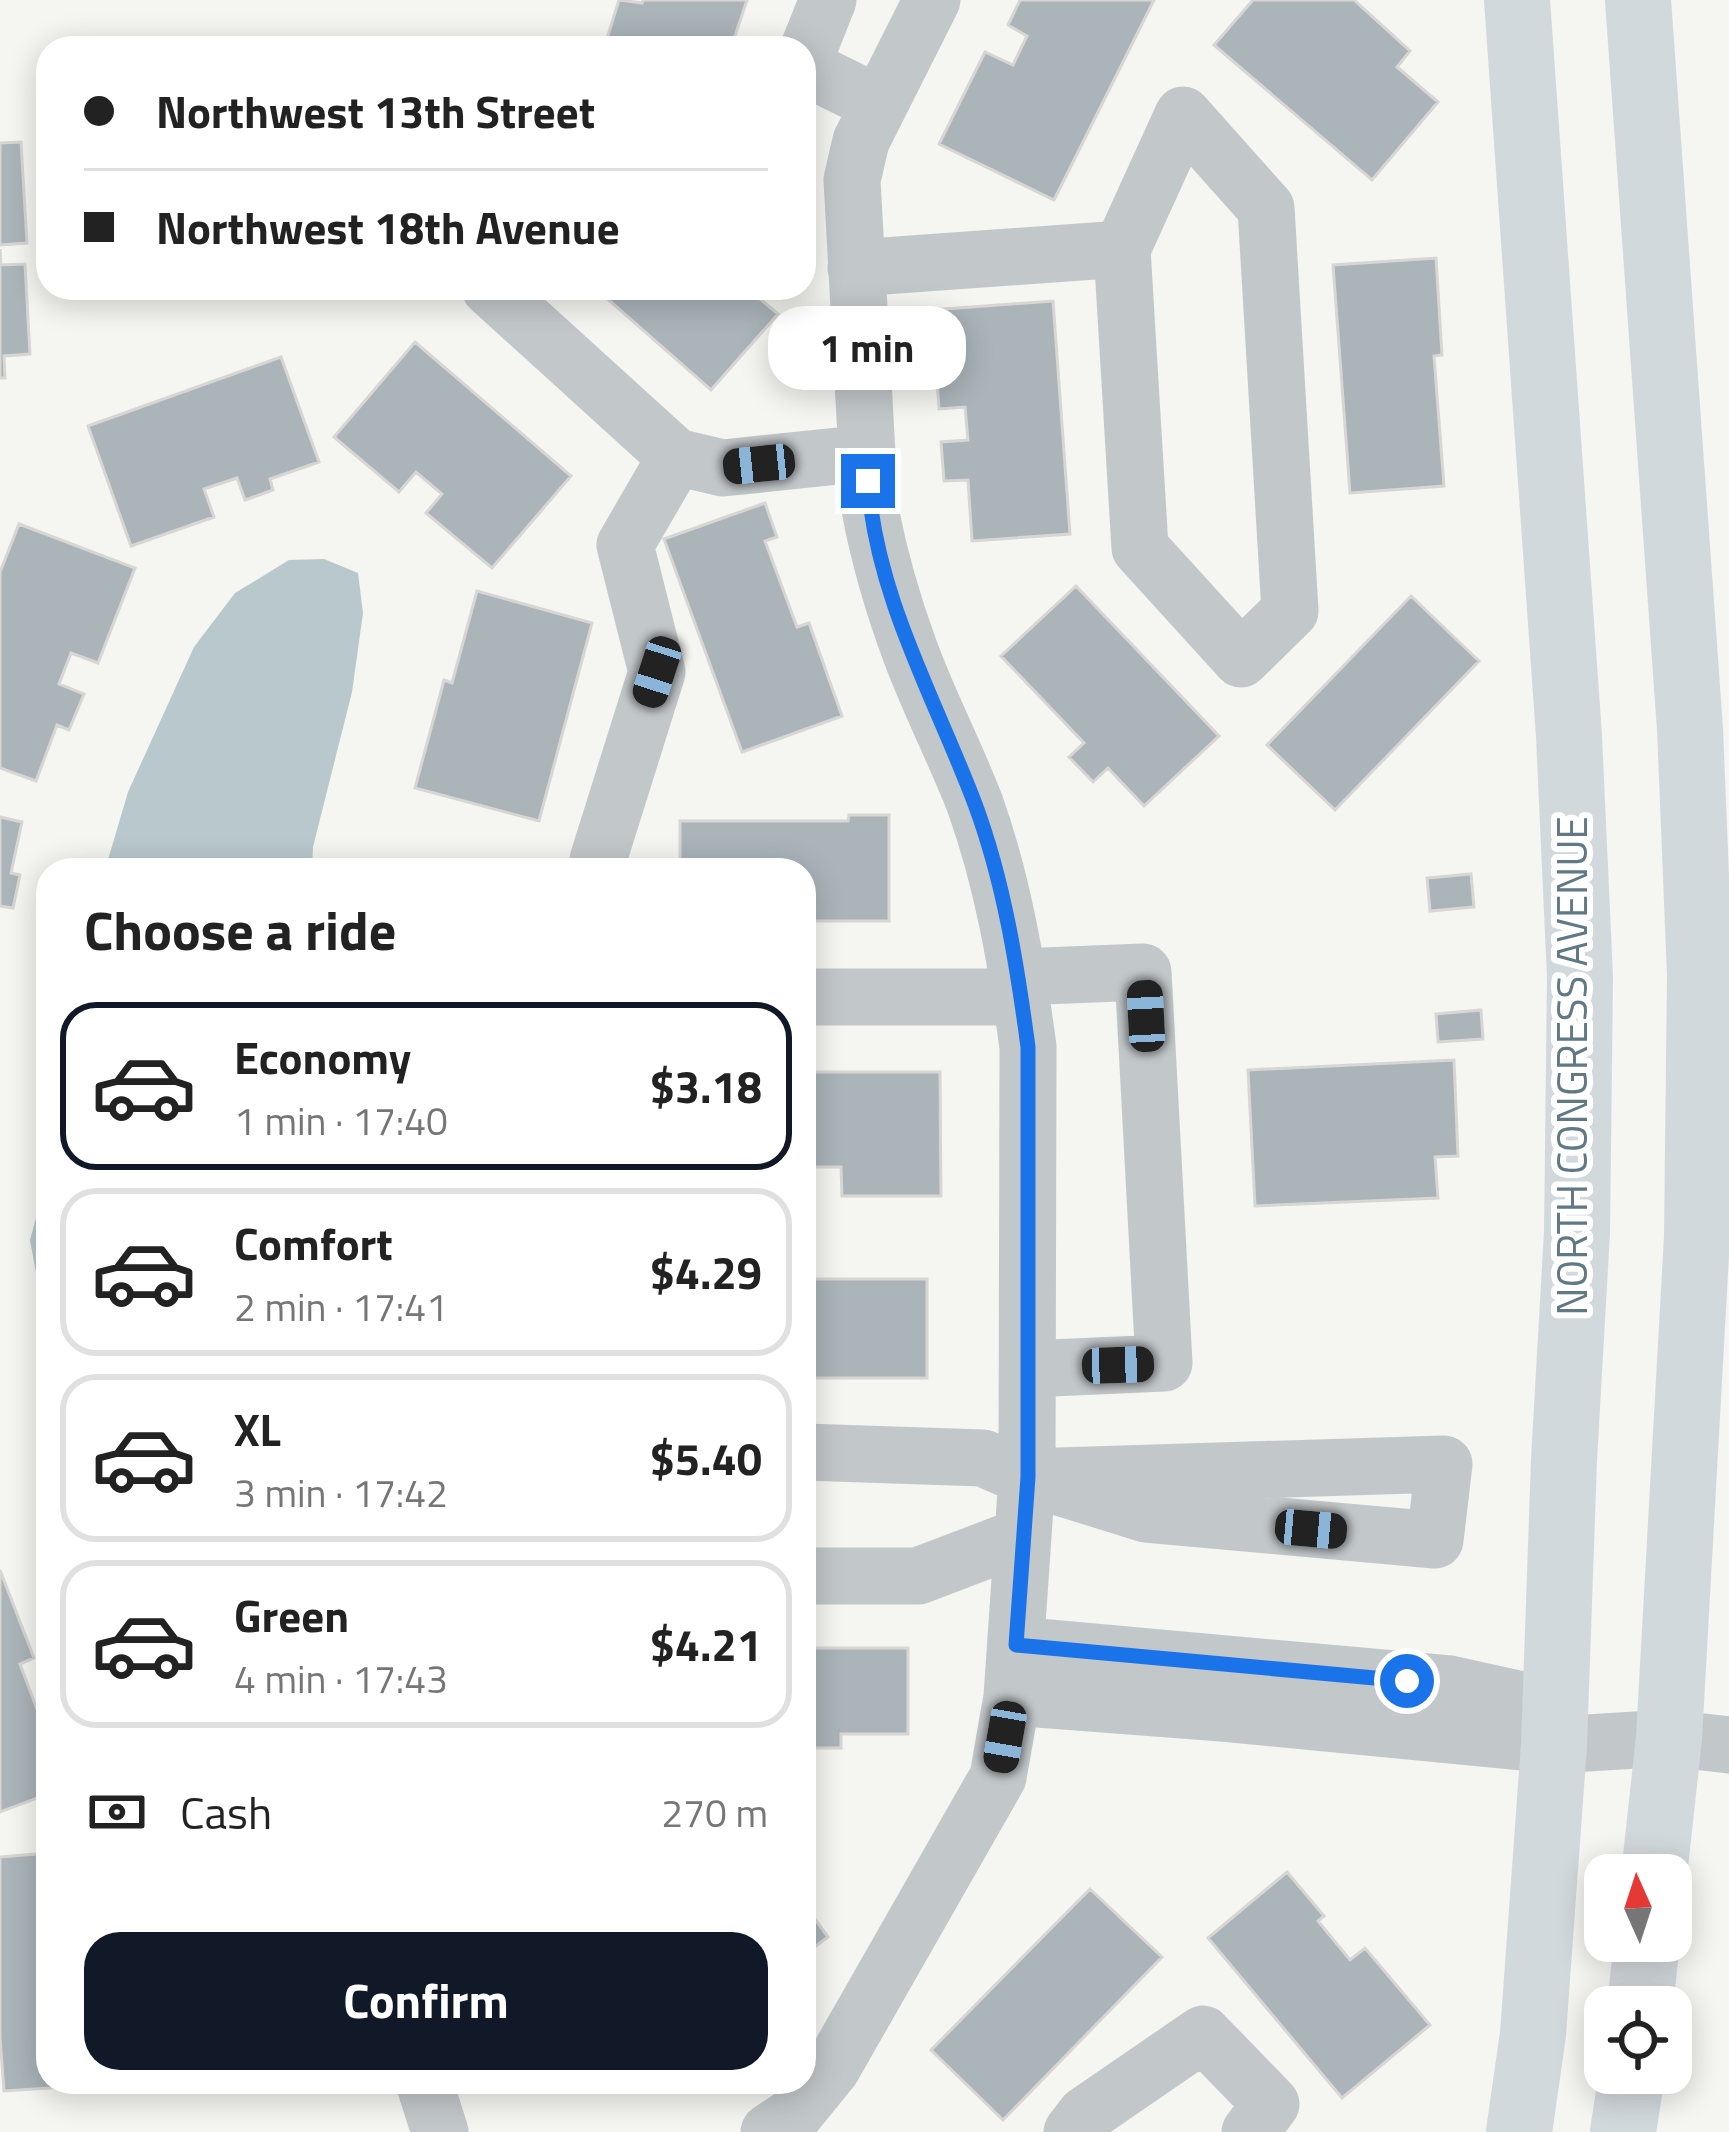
<!DOCTYPE html>
<meta charset="utf-8">
<style>
:root{--surface:#fff;--page:#f6f6f6;--text:#222;--muted:#767676;--line:#e0e0e0;--accent:#111827}
body{margin:0;font-family:"Titillium Web",sans-serif;background:var(--page);color:var(--text);height:100vh;display:flex;flex-direction:column;font-size:45px;white-space:nowrap}
*{box-sizing:border-box;margin:0}
p{font-size:39px;color:var(--muted)}
.icon{flex:none;width:66px;height:66px;fill:none;stroke:currentColor;stroke-width:2;stroke-linecap:round;stroke-linejoin:round}
.map{position:relative;flex:1;overflow:hidden}
.drawer{position:absolute;left:36px;top:858px;width:780px;height:1236px;display:flex;flex-direction:column;background:var(--surface);border-radius:36px;box-shadow:0 6px 30px #0003}
.drawer>*{flex:none}
.banner{position:absolute;left:36px;top:36px;width:780px;height:264px;border-radius:36px;box-shadow:0 6px 30px #0003;display:grid;align-content:center;height:264px;padding:0 48px;background:var(--surface)}
.needle{width:78px;rotate:357deg}
.tools{position:absolute;left:1584px;top:1854px;display:grid;gap:24px}
.tools a{display:grid;place-items:center;width:108px;height:108px;border-radius:24px;background:var(--surface);box-shadow:0 6px 30px #0003;font-size:60px}
.end{position:absolute;width:54px;height:54px;margin:-27px;border:15px solid #1a73e8;background:#fff;box-shadow:0 0 0 6px #fff}
.from{border-radius:50%}
.bubble{position:absolute;height:84px;border-radius:36px;background:var(--surface);box-shadow:0 6px 30px #0003;font-size:39px;font-weight:700;line-height:84px;text-align:center}
.car{position:absolute;width:36px;height:72px;margin:-36px -18px;border-radius:15px;box-shadow:0 0 9px 3px #0007;background:linear-gradient(#222 24%,#8ab4d8 0 40%,#222 0 76%,#8ab4d8 0 86%,#222 0)}
.banner b{display:flex;align-items:center;gap:42px;height:114px;font-size:45px}
.banner b+b{border-top:3px solid var(--line)}
.banner i{width:30px;height:30px;background:var(--text)}
ul{padding:0;list-style:none}
li{display:flex;align-items:center;gap:36px;height:168px;margin:0 24px 18px;padding:0 24px;border:6px solid var(--line);border-radius:36px}
li div{flex:1}
li b{display:block;font-size:45px}
li em{font-style:normal;font-weight:700}
li.selected{border-color:var(--accent)}
li>.icon{width:108px;height:108px;stroke-width:1.5}
h2{padding:0 48px;font-size:54px;line-height:144px}
.pay{display:flex;align-items:center;gap:30px;height:132px;padding:0 48px;font-size:45px}
.pay p{margin-inline-start:auto}
.primary-button{display:flex;gap:24px;margin-top:auto;padding:24px 48px}
.primary-button a{flex:1;height:138px;border-radius:36px;background:var(--accent);color:#fff;font-size:48px;font-weight:700;line-height:138px;text-align:center}
.map>svg:first-child{display:block}
.water{fill:#b9c8cc}
.building{fill:#aab4b9;stroke:#d7d6d4;stroke-width:3}
.lines{fill:none;stroke-linecap:round;stroke-linejoin:round}
.minor{stroke:#c2c7ca;stroke-width:57}
.major{stroke:#d2d9dd;stroke-width:66}
.route{stroke:#1a73e8;stroke-width:15}
.labels{text-anchor:middle;dominant-baseline:central;stroke-width:12;stroke-linejoin:round;paint-order:stroke}
.street-label{font-size:42px;fill:#617885;stroke:#fff}
</style>
<div class="map">
<svg width="1729" height="2132" viewBox="0 0 1729 2132">
<rect width="100%" height="100%" fill="#f5f5f1"/>
<path class="water" d="M324 559 358 573 363 613 352 692 313 847 312 870H105L128 792 194 647 235 593 289 560Z
M48 1174V1338L30 1240Z"/>
<path class="building" d="M619 0 642 3 643 0H747L731 48H604Z
M1020 0H1154L1054 200 939 144 985 52 1013 65 1027 36 1008 25Z
M1253 0H1354L1410 51 1397 67 1438 102 1372 180 1214 45Z
M21 142 27 243 0 245V143Z
M0 249 1 265 25 264 30 354 4 356 5 378H0Z
M1436 258 1442 355 1434 356 1444 486 1350 493 1333 265Z
M595 288H747L778 314 711 390Z
M1053 301 1070 534 972 541 968 480 944 481 941 442 968 440 965 407 939 409 932 310Z
M415 342 571 476 492 568 426 513 442 494 416 472 399 492 334 437Z
M281 357 319 462 270 479 273 490 245 500 237 478 204 489 214 517 131 546 88 426Z
M765 503 777 537 765 541 797 627 809 623 842 716 742 752 664 539Z
M19 524 135 568 98 663 71 653 59 684 84 694 69 730 57 725 36 781 0 768V572Z
M1076 586 1219 736 1144 806 1108 768 1093 782 1069 757 1084 743 1001 656Z
M477 591 592 623 539 821 415 788 444 680 452 683Z
M1411 596 1479 661 1335 810 1267 745Z
M849 815H889V921H804V870H680V821H848Z
M0 817 22 822 11 873 20 875 13 908 0 906Z
M516 863V870H422V869Z
M1471 874 1474 907 1430 911 1427 878Z
M1481 1010 1483 1039 1438 1042 1436 1014Z
M1454 1060 1458 1156 1435 1157 1438 1198 1255 1206 1248 1070Z
M804 1072H940L941 1196H842L841 1167H804Z
M804 1279H927V1378H804Z
M0 1570 34 1658 20 1664 43 1725 48 1723V1794L0 1812Z
M804 1648H908V1734H841V1748H804Z
M48 1853V2082L127 2083 4 2091 0 2037V1857Z
M1287 1872 1324 1916 1318 1921 1350 1960 1365 1948 1430 2025 1342 2098 1208 1938Z
M1090 1889 1162 1957 1003 2120 931 2050Z
M804 1904 828 1937 804 1955Z"/>
<g class="lines">
<path class="minor" d="M804 60 828 0
M804 67 879 104
M1183 115 1266 208 1290 611 1241 659 1140 548 1122 249Z
M856 268 1122 249
M490 288 676 457
M598 870V860L657 672 625 545 676 457 723 468 867 453
M1019 977 1143 972 1164 1363 1028 1369
M804 997H1021
M804 1452 983 1458 1027 1477 1146 1514 1435 1540 1444 1464 1027 1477
M804 1576H918L1023 1536
M1016 1645 1450 1684 1518 1699 1554 1745
M1012 1697 1222 1713 1554 1745 1669 1738 1729 1745
M424 2082 440 2132
M769 2132 793 2116 832 2068 998 1777 1012 1697 1027 1477 1028 1047C1017 965 1003 882 975 804 955 752 929 703 910 651 893 605 879 557 870 509L852 180 861 141 932 0
M1072 2132 1085 2115 1203 2034 1271 2104 1250 2132"/>
<path class="major" d="M1517 0 1569 736 1580 977 1577 1232 1564 1460 1554 1745 1533 2034 1519 2132
M1638 0 1690 729 1700 975 1697 1237 1669 1738 1654 1875
M1640 2007 1647 1941
M1623 2132 1632 2073"/>
</g>
<g class="lines">
<path class="route" d="M868 481C876 597 935 698 975 804 1004 882 1017 965 1028 1047V1477L1016 1645 1407 1681"/>
</g>
<g class="labels">
<g class="street-label">
<text transform="translate(1571 1066) rotate(-90)">NORTH CONGRESS AVENUE</text>
</g>
</g>
</svg>
<div class="tools">
<a><svg class="needle" viewBox="-14 -14 28 28"><path d="M0-13l5 13h-10z" fill="#e53935"/><path d="M0 13l5-13h-10z" fill="#767676"/></svg></a>
<a><svg class="icon" aria-label="locate" viewBox="0 0 24 24"><circle cx="12" cy="12" r="6"/><path d="M12 2v4M12 18v4M2 12h4M18 12h4"/></svg></a>
</div>
<i class="end from" style="left:1407px;top:1681px"></i>
<i class="end" style="left:868px;top:481px"></i>
<div class="bubble" style="left:768px;top:306px;width:198px">1 min</div>
<i class="car" style="left:759px;top:464px;rotate:264deg"></i>
<i class="car" style="left:657px;top:672px;rotate:198deg"></i>
<i class="car" style="left:1146px;top:1016px;rotate:357deg"></i>
<i class="car" style="left:1118px;top:1365px;rotate:88deg"></i>
<i class="car" style="left:1311px;top:1529px;rotate:95deg"></i>
<i class="car" style="left:1005px;top:1737px;rotate:190deg"></i>
<div class="banner">
<b><i class="from"></i>Northwest 13th Street</b>
<b><i></i>Northwest 18th Avenue</b>
</div>
<section class="drawer">
<h2>Choose a ride</h2>
<ul>
<li class="selected"><svg class="icon" aria-label="car" viewBox="0 0 24 24"><path d="M5 17H2v-5l4-1 3-4h7l3 4 3 1v5h-3M9 17h6M6 11h13"/><circle cx="7" cy="17" r="2"/><circle cx="17" cy="17" r="2"/></svg><div><b>Economy</b><p>1 min · 17:40</p></div><em>$3.18</em></li>
<li><svg class="icon" aria-label="car" viewBox="0 0 24 24"><path d="M5 17H2v-5l4-1 3-4h7l3 4 3 1v5h-3M9 17h6M6 11h13"/><circle cx="7" cy="17" r="2"/><circle cx="17" cy="17" r="2"/></svg><div><b>Comfort</b><p>2 min · 17:41</p></div><em>$4.29</em></li>
<li><svg class="icon" aria-label="car" viewBox="0 0 24 24"><path d="M5 17H2v-5l4-1 3-4h7l3 4 3 1v5h-3M9 17h6M6 11h13"/><circle cx="7" cy="17" r="2"/><circle cx="17" cy="17" r="2"/></svg><div><b>XL</b><p>3 min · 17:42</p></div><em>$5.40</em></li>
<li><svg class="icon" aria-label="car" viewBox="0 0 24 24"><path d="M5 17H2v-5l4-1 3-4h7l3 4 3 1v5h-3M9 17h6M6 11h13"/><circle cx="7" cy="17" r="2"/><circle cx="17" cy="17" r="2"/></svg><div><b>Green</b><p>4 min · 17:43</p></div><em>$4.21</em></li>
</ul>
<div class="pay"><svg class="icon" aria-label="cash" viewBox="0 0 24 24"><path d="M3 7h18v10H3z"/><circle cx="12" cy="12" r="2"/></svg>Cash<p>270 m</p></div>
<div class="primary-button"><a>Confirm</a></div>
</section>
</div>
